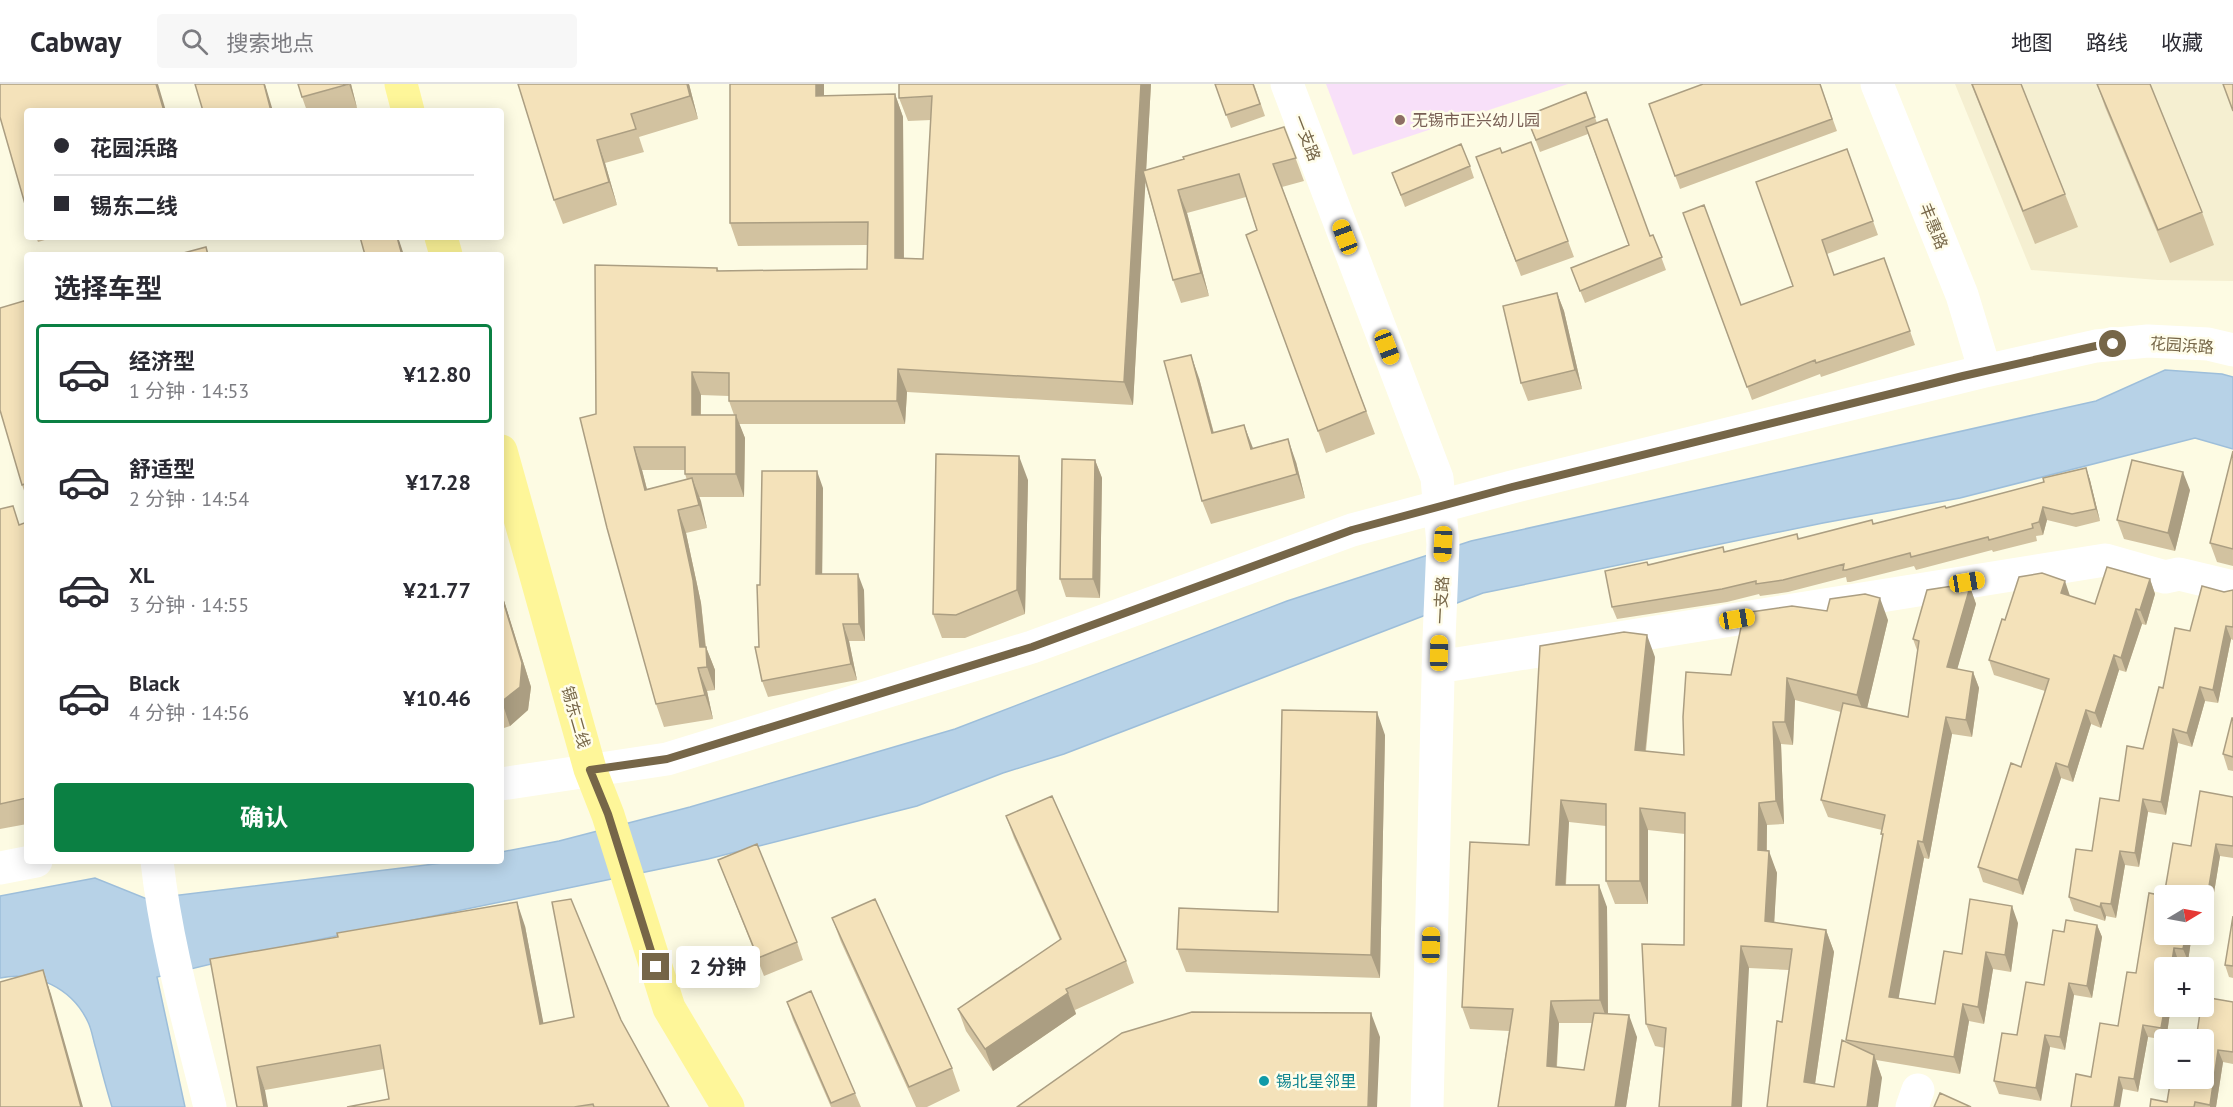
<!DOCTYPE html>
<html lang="zh">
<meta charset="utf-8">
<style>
:root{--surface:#fff;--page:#f7f7f7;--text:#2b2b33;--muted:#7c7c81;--line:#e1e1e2;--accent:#0b8043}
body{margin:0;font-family:"PT Sans","Noto Sans SC",sans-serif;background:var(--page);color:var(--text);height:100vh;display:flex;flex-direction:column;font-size:22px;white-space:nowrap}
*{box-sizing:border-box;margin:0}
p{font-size:20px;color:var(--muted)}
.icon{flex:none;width:33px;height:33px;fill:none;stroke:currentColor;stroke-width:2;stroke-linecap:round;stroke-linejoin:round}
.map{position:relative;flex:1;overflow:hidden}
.panel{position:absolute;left:24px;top:168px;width:480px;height:612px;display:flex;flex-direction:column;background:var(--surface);border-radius:6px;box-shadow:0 3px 15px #0003}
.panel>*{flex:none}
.hud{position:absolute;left:24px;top:24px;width:480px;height:132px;border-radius:6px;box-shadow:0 3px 15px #0003;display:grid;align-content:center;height:132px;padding:0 30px;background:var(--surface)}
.needle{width:39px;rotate:80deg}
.tools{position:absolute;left:2154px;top:801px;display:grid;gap:12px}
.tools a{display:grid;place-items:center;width:60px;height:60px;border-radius:6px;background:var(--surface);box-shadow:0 3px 15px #0003;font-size:30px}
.end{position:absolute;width:27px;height:27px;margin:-14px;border:8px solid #766648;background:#fff;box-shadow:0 0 0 3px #fff}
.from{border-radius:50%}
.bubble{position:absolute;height:42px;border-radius:6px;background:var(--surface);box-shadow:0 3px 15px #0003;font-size:20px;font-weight:700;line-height:42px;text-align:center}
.car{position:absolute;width:18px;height:36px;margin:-18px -9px;border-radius:8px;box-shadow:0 0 4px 2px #0007;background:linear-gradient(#f5c518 24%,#345 0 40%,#f5c518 0 76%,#345 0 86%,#f5c518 0)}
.hud b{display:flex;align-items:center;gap:21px;height:57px;font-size:22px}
.hud b+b{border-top:2px solid var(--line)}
.hud i{width:15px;height:15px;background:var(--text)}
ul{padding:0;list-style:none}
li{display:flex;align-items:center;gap:18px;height:99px;margin:0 12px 9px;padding:0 18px;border:3px solid transparent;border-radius:6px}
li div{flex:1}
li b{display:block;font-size:22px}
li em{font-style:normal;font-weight:700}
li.on{border-color:var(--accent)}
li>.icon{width:54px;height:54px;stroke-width:1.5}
h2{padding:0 30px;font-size:27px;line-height:72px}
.button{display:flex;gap:12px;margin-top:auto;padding:12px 30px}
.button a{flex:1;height:69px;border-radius:6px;background:var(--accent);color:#fff;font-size:24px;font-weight:700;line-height:69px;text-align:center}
header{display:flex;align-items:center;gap:36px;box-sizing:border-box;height:84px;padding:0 30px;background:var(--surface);border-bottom:2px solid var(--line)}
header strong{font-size:28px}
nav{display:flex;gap:33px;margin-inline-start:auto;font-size:21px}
.search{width:420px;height:54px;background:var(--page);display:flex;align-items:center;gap:15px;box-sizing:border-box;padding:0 21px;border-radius:6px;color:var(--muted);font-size:22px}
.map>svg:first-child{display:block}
.residential{fill:#f5efd1}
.education{fill:#f8e0f9}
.water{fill:#b7d2e7;stroke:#9dbeda;stroke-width:1.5}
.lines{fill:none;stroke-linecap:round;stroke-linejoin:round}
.minor{stroke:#fff;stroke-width:33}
.major{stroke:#fef699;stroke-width:33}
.wall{fill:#d2c2a0;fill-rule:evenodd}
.shaded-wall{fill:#ab9e82}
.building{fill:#f4e2ba;stroke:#ab9e82;stroke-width:1.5}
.route{stroke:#766648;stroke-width:8}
.education-dot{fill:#8d6e63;stroke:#fffdea;stroke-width:2}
.culture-dot{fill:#0f9aa8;stroke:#fffdea;stroke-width:2}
.labels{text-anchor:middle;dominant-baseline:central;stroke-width:5;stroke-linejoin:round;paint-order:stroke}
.education-label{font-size:16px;fill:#785e54;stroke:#fffdea;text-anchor:start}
.street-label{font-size:16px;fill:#766648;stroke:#fffdea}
.culture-label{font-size:16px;fill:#0d838f;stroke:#fffdea;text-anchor:start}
</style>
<header>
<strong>Cabway</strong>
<div class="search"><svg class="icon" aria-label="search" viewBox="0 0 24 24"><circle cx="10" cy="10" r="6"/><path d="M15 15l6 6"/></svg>搜索地点</div>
<nav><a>地图</a><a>路线</a><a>收藏</a></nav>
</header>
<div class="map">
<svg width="2233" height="1023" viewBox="0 0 2233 1023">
<rect width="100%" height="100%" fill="#fdfbe3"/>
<path class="residential" d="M1955 0H2233V197L2158 196 2031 186Z"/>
<path class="education" d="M1326 0H1568L1353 71Z"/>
<path class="water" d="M2165 286 2222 290 2233 293V365L2195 354 1960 414 1823 439 1483 509 1064 670 1003 689 917 722 708 775 278 864 157 893 185 1023H112C106 1004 101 984 96 965 93 956 92 946 88 938 72 904 36 887 0 894V812L95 794 147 815 459 777H501V768L559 757 690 723 955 645 1287 517 1471 457 2096 317Z"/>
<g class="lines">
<path class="minor" d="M1287 0 1437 394 1443 460 1439 555 1427 1023
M1877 0 1962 211 1985 287
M1438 583 2105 476 2165 493 2179 490 2233 503
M501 700 667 675 1032 563 1352 446 1512 403 1985 287 2096 262 2148 257 2208 260 2233 266
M157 777C166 860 190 942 210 1023
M0 784 36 777
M1912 1023 1918 1006"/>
<path class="major" d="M401 0 408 27
M441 153 446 171
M501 367 590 685 608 731 669 924 728 1023"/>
</g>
<path class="wall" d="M351 0 357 24 346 27H307L302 13Z
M518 0H689L698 35 639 53 644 68 605 79 617 121 563 140 554 116Z
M730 0H824V12L895 10 903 33 904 175H923L931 36 908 37 899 14 1151 0 1146 86 1184 75 1284 43 1304 97 1282 103 1375 350 1326 369 1246 151 1257 146 1246 113 1187 129 1209 212 1181 219 1173 196 1145 97 1133 321 907 308 905 340H739L745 354 744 413H699L707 444 686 449 701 519 706 563 715 586V606L707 607 713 635 664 643 656 620 596 330 717 184 719 187 867 185V161L738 162 730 139ZM701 311 729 312V317L734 331H701ZM642 386H685V390L687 396 647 405Z
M1215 0H1254L1265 32 1231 44Z
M1820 0 1837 47 1680 105 1649 20Z
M1971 0H2021L2065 110 2078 143 2035 160Z
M2097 0H2150L2202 128 2214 161 2170 179 2105 23Z
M1586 8 1597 39 1650 152 1653 151 1666 186 1585 219 1571 184 1629 161 1588 50 1540 68 1526 32Z
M1531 58 1574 173 1521 192 1476 73 1502 69Z
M1847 65 1878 151 1827 170 1834 191 1884 174 1915 261 1821 293 1820 290 1752 316 1683 129 1741 221 1793 202Z
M1470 82 1474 94 1405 123 1392 89Z
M36 153H55L38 158Z
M1557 209 1564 227 1582 305 1528 317 1521 299Z
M27 216V415L22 401Z
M1199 294 1214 349 1253 365 1296 378 1305 414 1211 440 1202 417Z
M2233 367V482L2217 478 2210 459Z
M1095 376 1102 394 1100 514 1066 513 1060 495Z
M2086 384 2090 396 2100 437 2076 443 2047 436 2043 451 2036 452 2037 457 1993 468 1992 466 1916 486 1914 482 1850 498H1847L1846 493 1788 508 1760 512 1759 510 1727 518 1617 535 1612 523 1647 478 1649 481 1725 468 1797 450 1799 455 1873 440 1946 424 2044 398Z
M1028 396 1025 530 965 554H942L933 530Z
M823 404 822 490 864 506 865 557H849L857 596 768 613 762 597 759 563 760 501Z
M2190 406 2175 467 2124 455 2117 436Z
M0 425 20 441 27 438V740L0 745Z
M2150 495 2155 510 2146 541 2142 540 2126 588 2119 586 2101 644 2091 640 2073 698 2061 694 2023 811 1983 798 1978 783 2021 683 2045 607 1994 591 1989 576 2005 536 2070 512 2095 520Z
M1970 503 1976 520 1957 585 1973 588 1979 604 1972 653 1952 650 1929 775 1924 774 1898 914 1935 920 1962 870 2018 839 2011 888 1993 885 1984 940 1969 937 1960 990 1876 976 1882 994 1767 1023 1782 938 1789 886 1749 884 1665 964 1655 962 1646 940 1684 861 1685 750 1648 746V820H1615L1606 797V742L1569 738 1566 801 1607 823 1608 930 1637 953 1626 1023H1498L1509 947 1470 945 1462 923 1529 761 1655 573 1646 667 1684 671 1731 591 1888 536 1867 624 1908 633 1918 569 1913 555ZM1795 616 1841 628 1821 716 1828 733 1882 746 1881 750 1883 753 1846 956 1847 958 1834 1003 1815 1000 1834 868 1826 846 1774 839 1777 789 1767 766V741L1784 740 1781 660 1793 661ZM1559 939H1592L1584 986 1557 983Z
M2233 506V556L2231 555 2218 619 2205 617 2192 663 2178 659 2166 731 2148 728 2139 783 2125 781 2116 834 2106 832 2105 837 2074 827 2069 813 2119 717 2143 665 2163 604 2190 547 2224 508Z
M501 507 531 603 528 626 510 642 501 645Z
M2233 634V687L2228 686 2223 670Z
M1385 651 1380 894 1186 888 1177 865 1278 828Z
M2233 713V774L2220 772 2211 827 2204 825V812H2164V850H2192L2188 877 2178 876 2177 884H2164V922H2171L2166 956 2148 953 2138 1008 2123 1005 2091 993 2118 942 2136 889 2164 812 2191 762Z
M1006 732 1126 877 1134 899 1075 926 1076 930 993 987 966 947 958 925 1060 856 1014 754Z
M718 776 797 858 803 876 764 892Z
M2233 832V894L2229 893 2225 881Z
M832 834 952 984 960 1007 927 1023H916L841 858Z
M2097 841 2102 853 2092 914 2074 911 2065 966 2050 963 2041 1017 1999 1010 1994 997 2017 951 2044 901 2064 848Z
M525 842 543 939 621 936 669 1023H347L389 1015 384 985 265 1006 210 875Z
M787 918 855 1009 861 1023H831L793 936Z
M2233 918V980L2223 978 2216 1023H2150L2167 1018 2204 994Z"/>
<path class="shaded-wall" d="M156 0H158L166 27H164Z
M264 0H265L273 27H271Z
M349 0H351L357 24Z
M687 0H689L698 35 690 12Z
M816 0H824V36L816 12Z
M1141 0H1151L1133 321 1124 298Z
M895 10 903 33 904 198 895 174Z
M597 56 605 79 617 121 609 98Z
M1178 106 1187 129 1209 212 1201 189Z
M397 153H398L404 171H402Z
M1557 209 1564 227 1582 305 1575 286Z
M1191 271 1199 294 1220 373 1212 349Z
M898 285 907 308 905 340 897 317Z
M692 288 701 311 700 354 692 331Z
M736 331 745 354 744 413 736 390Z
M1244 341 1253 364 1251 365Z
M1288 355 1296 378 1305 414 1297 390Z
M634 363 642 386 653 429 645 406Z
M1019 372 1028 396 1025 530 1017 506Z
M1095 376 1102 394 1100 514 1093 495Z
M2086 384 2090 396 2100 437 2096 425Z
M817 387 823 404 822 507 816 490Z
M2183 388 2190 406 2175 467 2168 449Z
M692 394 701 417 707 444 699 421Z
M2043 423 2047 436 2043 451 2039 438Z
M678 426 686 449 701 519 706 568V563L715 586V606L700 563Z
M858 490 864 506 865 557 859 540Z
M2150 495 2155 510 2146 541 2140 526Z
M2065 497 2070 512 2061 509Z
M1970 503 1976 520 1953 600 1947 583Z
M501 507 531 603 528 626 510 642 502 618Z
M1880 514 1888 536 1865 633 1857 611Z
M2136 525 2142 540 2126 588 2121 574Z
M843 540 849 557 857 596 851 580Z
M2226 542 2231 555 2218 619 2213 606Z
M1647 551 1655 573 1643 688 1635 666Z
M2114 571 2119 586 2101 644 2095 629Z
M698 584 707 607 713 635 705 611Z
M1973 588 1979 604 1972 653 1966 636Z
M1787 594 1795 616 1793 661 1785 638Z
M2200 603 2205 617 2192 663 2187 649Z
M2086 626 2091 640 2073 698 2068 683Z
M1377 628 1385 651 1380 894 1371 871Z
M1946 633 1952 650 1929 775 1923 758Z
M1773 638 1781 660 1784 740 1776 717Z
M2173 645 2178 659 2166 731 2161 718Z
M2056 679 2061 694 2023 811 2018 796Z
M2143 715 2148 728 2139 783 2135 769Z
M1561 716 1569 738 1564 824 1556 801Z
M1759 719 1767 741 1766 789 1758 766Z
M1640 724 1648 746V820L1640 797Z
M1918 757 1924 774 1896 929 1889 913Z
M2216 760 2220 772 2211 827 2207 814Z
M1769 767 1777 789 1773 860 1765 837Z
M2120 767 2125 781 2116 834 2111 820Z
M1599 801 1607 823 1608 939 1600 916Z
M517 818 525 842 548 963 540 940Z
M2101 819 2106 832 2105 837 2100 823Z
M2012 822 2018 839 2011 888 2005 871Z
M2097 841 2102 853 2092 914 2087 902Z
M1826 846 1834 868 1812 1021 1804 998Z
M2186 850H2192L2188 877 2183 865Z
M1741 862 1749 884 1742 1023H1732Z
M2174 864 2178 876 2177 884H2171Z
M1986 868 1993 885 1984 940 1978 923Z
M43 886 51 910 83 1023H81Z
M2069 899 2074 911 2065 966 2060 953Z
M1068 909 1076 930 993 987 985 965Z
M1551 917 1559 939 1555 1005 1547 982Z
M1963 920 1969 937 1960 990 1954 973Z
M2165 922H2171L2166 956 2161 944Z
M1371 929 1380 953 1377 1023H1368Z
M1629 931 1637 953 1626 1023H1615Z
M2143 941 2148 953 2138 1008 2134 995Z
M2045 951 2050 963 2041 1017 2036 1004Z
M2218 966 2223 978 2216 1023H2210V1021Z
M1874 971 1882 994 1878 1023H1867Z
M257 983 265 1006 268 1023H264Z
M2119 993 2123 1005 2120 1023H2114Z"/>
<path class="building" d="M0 0H156L164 27H27V127L0 33Z
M195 0H264L271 27H203Z
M298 0H349L302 13Z
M518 0H687L690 12 631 30 636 45 597 56 609 98 554 116Z
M730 0H816V12L895 10V174L923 175 932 12 899 14V0H1141L1124 298 898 285 897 317H729V289L692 288V331H736V390H685V363H634L645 406 692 394 699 421 678 426 693 496 700 563H706L707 583 698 584 705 611 656 620 607 444 580 334 596 330 595 181 717 184V187L867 185 868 138 730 139Z
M1215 0H1253L1260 20 1226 31Z
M1703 0H1820L1832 35 1675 92 1649 20Z
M1972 0H2021L2065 110 2023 127Z
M2097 0H2150L2202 128 2158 146Z
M2223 0H2233V27Z
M1586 8 1595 33 1536 56 1526 32Z
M1607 35 1650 152 1653 151 1662 173 1580 207 1571 184 1629 161 1586 43Z
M1284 43 1296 74 1273 80 1366 327 1318 347 1246 151 1257 146 1239 90 1178 106 1201 189 1173 196 1143 87 1184 75 1183 73Z
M1531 58 1568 157 1516 177 1476 73 1500 64 1502 69Z
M1461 60 1470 82 1401 111 1392 89Z
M1847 65 1873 137 1822 156 1834 191 1884 174 1910 247 1816 279 1815 276 1747 303 1683 129 1704 121 1741 221 1793 202 1756 98Z
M360 153H397L402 171H365Z
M206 163 208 171H176Z
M1557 209 1575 286 1521 299 1503 222Z
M27 216V399L22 401 0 326V224Z
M1191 271 1212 349 1244 341 1251 365 1288 355 1297 390 1202 417 1164 277Z
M2233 367V465L2210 459Z
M936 370 1019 372 1017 506 956 531 933 530Z
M1062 375 1095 376 1093 495H1060Z
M2132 376 2183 388 2168 449 2117 436Z
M2086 384 2096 425 2072 430 2043 423 2039 438 2032 440 2033 444 1989 456 1988 453 1911 473 1910 469 1846 486H1843L1844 480 1783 496 1756 500V497L1722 505 1612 523 1605 487 1647 478 1648 481 1723 463 1724 468 1797 450 1798 455 1872 436 1873 440 1945 422 1946 424 2044 398 2043 394Z
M762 387H817L816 490H858L859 540H843L851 580 762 597 755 563H759L757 501H760Z
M13 422 19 441 27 438V714L0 720V425Z
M2107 483 2150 495 2140 526 2136 525 2121 574 2114 571 2095 629 2086 626 2068 683 2056 679 2018 796 1978 783 2011 679 2021 683 2049 595 1989 576 2002 535 2005 536 2019 493 2042 489 2065 497 2061 509 2095 520Z
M1959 501 1970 503 1947 583 1973 588 1966 636 1946 633 1923 758 1918 757 1889 913 1935 920 1944 867 1962 870 1970 815 2012 822 2005 871 1986 868 1978 923 1963 920 1954 973 1846 956 1883 750H1881L1885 731 1821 716 1843 619 1908 633 1919 557 1913 555 1927 506Z
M2202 502 2224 508 2233 506V543L2226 542 2213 606 2200 603 2187 649 2173 645 2161 718 2143 715 2135 769 2120 767 2111 820 2101 819 2100 823 2069 813 2076 765 2092 767 2100 714 2119 717 2127 662 2143 665 2159 603 2163 604 2175 544 2190 547Z
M501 510 522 579 520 603 501 618Z
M1865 510 1880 514 1857 611 1787 594 1785 638H1773L1776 717 1759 719 1758 766 1769 767 1765 837 1826 846 1804 998 1834 1003 1842 956 1874 971 1867 1023H1767L1777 937 1782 938 1792 865 1741 862 1732 1023H1659L1666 944 1646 940 1642 860 1684 861 1685 729 1640 724V797H1606V720L1561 716 1556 801H1599L1600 916 1551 917 1547 982 1584 986 1594 929 1629 931 1615 1023H1498L1513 925 1462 923 1470 758 1529 761 1540 562 1624 548 1647 551 1635 666 1684 671 1683 633 1686 588 1731 591 1744 529 1792 522 1827 527 1830 515Z
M1282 626 1377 628 1371 871 1177 865 1179 824 1278 828Z
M2232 634H2233V673L2223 670Z
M2200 707 2233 713V762L2216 760 2207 814H2204V812H2164V850H2186L2183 865 2174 864 2171 884H2164L2165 922 2161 944 2143 941 2134 995 2119 993 2114 1023H2071L2076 990 2091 993 2100 939 2118 942 2127 888 2136 889 2149 809 2164 812 2173 759 2191 762Z
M1052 712 1126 877 1066 905 1068 909 985 965 958 925 1061 855 1006 732Z
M757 760 797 858 758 874 718 776Z
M571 815 621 936 669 1023H594L593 1020 574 1023H347L389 1015 380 961 257 983 264 1023H237L210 875 338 853 337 849 517 818 540 940 574 933 552 818Z
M875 815 952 984 909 1003 832 834Z
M2233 832V882L2225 881Z
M2066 836 2097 841 2087 902 2069 899 2060 953 2045 951 2036 1004 1994 997 2002 949 2017 951 2026 898 2044 901 2053 846 2064 848Z
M43 886 81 1023H0V898Z
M811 907 855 1009 831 1019 787 918Z
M2204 913 2233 918V968L2218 966 2210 1021 2195 1018 2194 1023H2150L2151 1015 2167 1018 2171 994H2204V956H2196L2201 922H2204Z
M1192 928 1371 929 1368 1023H1017L1122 949Z
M1940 1009 1971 1023H1934Z"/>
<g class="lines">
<path class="route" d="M656 883 608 730 590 686 667 675 1032 563 1352 446 1512 403 1963 292 2096 262 2113 260"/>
</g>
<circle class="education-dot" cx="1400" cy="36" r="6"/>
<circle class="culture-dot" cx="1264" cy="997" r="6"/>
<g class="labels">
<g class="education-label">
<text x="1412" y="36">无锡市正兴幼儿园</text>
</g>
<g class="street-label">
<text transform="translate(1307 54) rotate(69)">一支路</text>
<text transform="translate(1934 142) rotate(68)">丰惠路</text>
<text transform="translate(2182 261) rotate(4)">花园浜路</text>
<text transform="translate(1441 516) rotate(-87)">一支路</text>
<text transform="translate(576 633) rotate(74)">锡东二线</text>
</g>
<g class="culture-label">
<text x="1276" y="997">锡北星邻里</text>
</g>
</g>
</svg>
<div class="tools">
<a><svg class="needle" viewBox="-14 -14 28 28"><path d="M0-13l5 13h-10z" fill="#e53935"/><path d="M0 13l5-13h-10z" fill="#7c7c81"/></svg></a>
<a>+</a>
<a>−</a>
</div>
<i class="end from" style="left:2113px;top:260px"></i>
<i class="end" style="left:656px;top:883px"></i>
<div class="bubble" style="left:676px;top:862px;width:84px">2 分钟</div>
<i class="car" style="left:1345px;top:153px;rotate:339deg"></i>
<i class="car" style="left:1387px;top:263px;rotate:159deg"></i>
<i class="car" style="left:1443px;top:460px;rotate:183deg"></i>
<i class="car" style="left:1967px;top:498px;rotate:81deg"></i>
<i class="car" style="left:1737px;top:535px;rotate:81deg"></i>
<i class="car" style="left:1439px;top:569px;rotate:1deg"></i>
<i class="car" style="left:1431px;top:861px;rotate:1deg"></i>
<div class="hud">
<b><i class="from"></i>花园浜路</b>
<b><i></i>锡东二线</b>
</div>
<section class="panel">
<h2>选择车型</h2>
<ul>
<li class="on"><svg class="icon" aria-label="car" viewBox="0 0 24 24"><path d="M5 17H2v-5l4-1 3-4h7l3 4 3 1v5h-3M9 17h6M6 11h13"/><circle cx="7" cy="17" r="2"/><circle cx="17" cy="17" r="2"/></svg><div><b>经济型</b><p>1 分钟 · 14:53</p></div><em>¥12.80</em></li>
<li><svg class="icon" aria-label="car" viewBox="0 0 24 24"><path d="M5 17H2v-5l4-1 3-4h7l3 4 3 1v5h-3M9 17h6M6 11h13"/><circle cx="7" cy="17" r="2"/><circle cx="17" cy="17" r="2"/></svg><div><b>舒适型</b><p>2 分钟 · 14:54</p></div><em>¥17.28</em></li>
<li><svg class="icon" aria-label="car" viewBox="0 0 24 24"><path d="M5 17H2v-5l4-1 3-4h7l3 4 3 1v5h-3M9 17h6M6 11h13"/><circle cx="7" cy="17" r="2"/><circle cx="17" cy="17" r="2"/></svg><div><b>XL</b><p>3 分钟 · 14:55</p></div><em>¥21.77</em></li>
<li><svg class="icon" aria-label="car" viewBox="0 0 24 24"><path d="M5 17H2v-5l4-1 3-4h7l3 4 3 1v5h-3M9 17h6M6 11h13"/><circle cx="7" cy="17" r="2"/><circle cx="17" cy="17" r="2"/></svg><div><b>Black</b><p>4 分钟 · 14:56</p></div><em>¥10.46</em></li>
</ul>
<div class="button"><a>确认</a></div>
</section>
</div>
